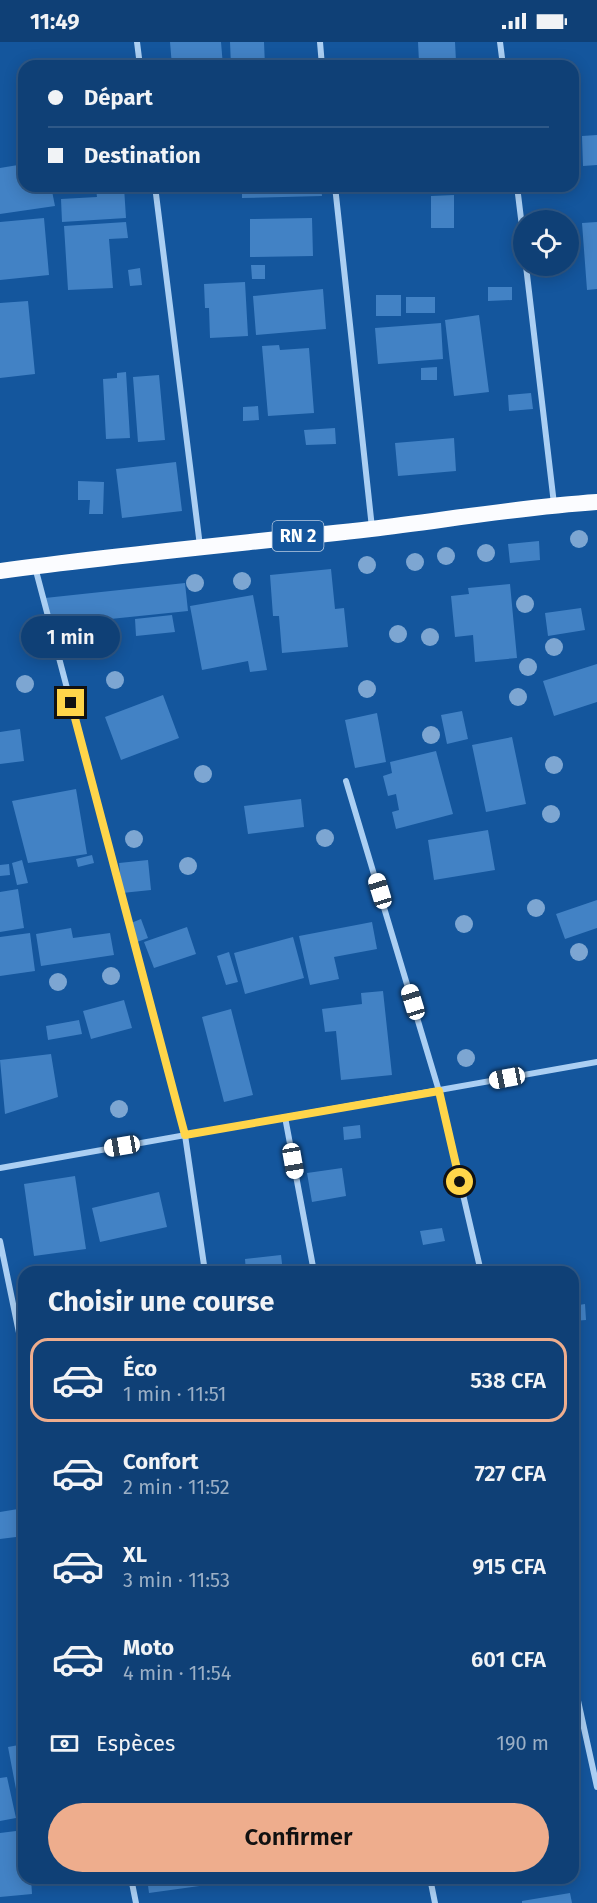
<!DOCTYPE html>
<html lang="fr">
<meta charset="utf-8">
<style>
:root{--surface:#0f4076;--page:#18477b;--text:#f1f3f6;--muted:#9bafc5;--line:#2f5988;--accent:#eead8d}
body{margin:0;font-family:"Fira Sans",sans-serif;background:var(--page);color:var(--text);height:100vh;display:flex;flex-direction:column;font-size:22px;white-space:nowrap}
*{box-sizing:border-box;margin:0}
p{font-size:20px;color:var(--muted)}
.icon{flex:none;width:33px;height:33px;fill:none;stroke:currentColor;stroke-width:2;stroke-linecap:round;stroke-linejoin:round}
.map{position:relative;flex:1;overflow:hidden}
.drawer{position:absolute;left:18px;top:1224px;width:561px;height:618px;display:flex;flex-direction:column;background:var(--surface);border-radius:18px;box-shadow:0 3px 15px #0003,0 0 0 2px var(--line)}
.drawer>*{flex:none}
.banner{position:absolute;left:18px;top:18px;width:561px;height:132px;border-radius:18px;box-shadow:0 3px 15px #0003,0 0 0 2px var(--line);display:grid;align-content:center;height:132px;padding:0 30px;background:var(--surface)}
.fabs{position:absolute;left:513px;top:168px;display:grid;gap:12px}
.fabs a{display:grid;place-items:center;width:66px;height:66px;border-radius:50%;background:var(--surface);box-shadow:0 3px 15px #0003,0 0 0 2px var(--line);font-size:30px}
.end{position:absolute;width:27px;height:27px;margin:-14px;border:8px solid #ffd54a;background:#111;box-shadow:0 0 0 3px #111}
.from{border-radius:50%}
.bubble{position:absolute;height:42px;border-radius:21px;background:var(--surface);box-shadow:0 3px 15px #0003,0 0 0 2px var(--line);font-size:20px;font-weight:600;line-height:42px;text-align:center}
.car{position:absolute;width:18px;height:36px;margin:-18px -9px;border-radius:8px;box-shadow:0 0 4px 2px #0007;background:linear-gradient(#fff 24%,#345 0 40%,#fff 0 76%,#345 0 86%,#fff 0)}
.banner b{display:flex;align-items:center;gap:21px;height:57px;font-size:22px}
.banner b+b{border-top:2px solid var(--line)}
.banner i{width:15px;height:15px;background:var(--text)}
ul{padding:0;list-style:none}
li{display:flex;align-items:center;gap:18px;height:84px;margin:0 12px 9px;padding:0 18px;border:3px solid transparent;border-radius:18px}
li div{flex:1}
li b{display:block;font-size:22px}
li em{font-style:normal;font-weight:600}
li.active{border-color:var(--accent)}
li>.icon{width:54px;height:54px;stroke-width:1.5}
h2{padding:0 30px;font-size:27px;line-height:72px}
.pay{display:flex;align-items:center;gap:15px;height:66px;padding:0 30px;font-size:22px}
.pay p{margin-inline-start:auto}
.button{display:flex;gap:12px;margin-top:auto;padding:12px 30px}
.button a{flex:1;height:69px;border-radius:36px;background:var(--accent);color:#111;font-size:24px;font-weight:600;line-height:69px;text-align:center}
.status{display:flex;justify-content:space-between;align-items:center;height:42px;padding:0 30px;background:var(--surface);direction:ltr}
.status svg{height:16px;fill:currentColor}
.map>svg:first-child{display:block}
.building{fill:#4282c5}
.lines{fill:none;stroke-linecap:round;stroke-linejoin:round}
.minor{stroke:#abcff3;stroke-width:6}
.trunk{stroke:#fbfcff;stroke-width:16}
.tree{fill:#7da6d2}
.route{stroke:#ffd54a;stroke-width:8}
.labels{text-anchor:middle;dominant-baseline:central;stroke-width:5;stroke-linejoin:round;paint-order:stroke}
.shield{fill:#14569d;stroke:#b8cce2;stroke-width:1.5}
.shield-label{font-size:18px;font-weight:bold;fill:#fff}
</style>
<div class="status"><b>11:49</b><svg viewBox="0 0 49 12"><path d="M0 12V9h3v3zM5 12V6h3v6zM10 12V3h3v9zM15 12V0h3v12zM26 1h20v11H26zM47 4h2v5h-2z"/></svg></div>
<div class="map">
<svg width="597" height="1861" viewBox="0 0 597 1861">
<rect width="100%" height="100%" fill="#14569d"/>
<path class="building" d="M170 0H221L223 24H172Z
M230 0H264L265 24H231Z
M418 0H455L456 19 419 20Z
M597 93V123L583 124 582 94Z
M24 122V144H51L55 164 0 172V126Z
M242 144H321L322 154 242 156Z
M124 145 126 176 62 180 61 157 97 155 96 147Z
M454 153V186H431V154Z
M44 176 49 233 0 238V180Z
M312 176 313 214 250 215V177Z
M126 180 128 196 109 197 113 246 68 248 64 184Z
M597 180V247L587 248 582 181Z
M251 223H265V237H252Z
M140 226 142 243 130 244 128 228Z
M245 240 248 294 210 296 209 266H205L204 242Z
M488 245H512V258L488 259Z
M323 247 326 287 256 293 253 254Z
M376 253H401V274H376Z
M406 255H435V271H406Z
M28 259 35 332 0 336V261Z
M479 273 489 350 454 354 445 278Z
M441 281 443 317 378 322 375 286Z
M279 303 280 308 309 306 314 371 268 374 262 304Z
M437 325V338H421V326Z
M126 330 130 396 106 397 103 337 117 336V331Z
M159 333 165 398 138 400 133 335Z
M531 351 533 367 509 369 508 353Z
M258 364 259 378 243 379V365Z
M335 386 336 402 306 403 304 388Z
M454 396 456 429 398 434 395 401Z
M176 420 182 469 122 476 116 427Z
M78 439 104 440 103 472H89L90 458H78Z
M539 499 540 518 510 521 508 502Z
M331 527 335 567 344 566 348 605 282 611 279 574H273L270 533Z
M185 541 188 569 52 583 45 556Z
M510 542 517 616 475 620 473 593 455 595 451 554 469 552 468 546Z
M253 553 267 628 250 630 248 619 202 628 190 564Z
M581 566 585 588 548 594 545 571Z
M172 573 175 590 136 594 135 577Z
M597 622V660L554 674 543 639Z
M163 653 179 696 121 718 105 675Z
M462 669 468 697 447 702 441 673Z
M377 671 386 720 355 726 345 678Z
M20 687 24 719 0 722V690Z
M512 695 526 762 486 770 472 703Z
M436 709 453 772 396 787 392 770 399 768 396 752 388 754 383 734 392 731 390 720Z
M76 747 87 812 28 821 12 759Z
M301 757 304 785 248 792 244 764Z
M488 788 495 828 434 838 428 798Z
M92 813 94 821 78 825 76 817Z
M22 818 28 841 17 843 12 821Z
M148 818 151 848 122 851 119 821Z
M9 822 10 833 0 834V823Z
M18 847 24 886 0 890V850Z
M597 858V886L565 897 556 872Z
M141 877 148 896 137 900 131 881Z
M372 880 377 907 334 915 339 937 310 943 299 894Z
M187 885 196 912 154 926 144 900Z
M71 886 73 896 110 891 114 913 41 924 36 892Z
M30 891 35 929 0 934V895Z
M293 895 304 936 245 952 234 911Z
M229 910 238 940 226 943 217 914Z
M383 949 392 1033 341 1038 336 989 325 990 322 967 362 962 361 951Z
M124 958 132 986 91 997 83 969Z
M231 967 253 1053 224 1060 202 975Z
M79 978 82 992 48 998 46 984Z
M51 1012 58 1055 5 1072 0 1018Z
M360 1083 361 1096 344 1098 343 1085Z
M342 1126 346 1154 312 1160 307 1131Z
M75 1134 86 1207 34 1214 24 1142Z
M159 1150 167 1185 100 1200 92 1166Z
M442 1186 445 1199 423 1203 420 1189Z
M281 1213 283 1230H246L245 1217Z
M457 1222 458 1230H418V1229Z
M585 1262 586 1278 573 1279V1264Z
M24 1466V1494L0 1497V1470Z
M24 1702V1768H20L8 1705Z
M7 1735 16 1776 0 1779V1736Z
M24 1788V1836H31L32 1852 0 1855V1791Z
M147 1836H220L221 1841 149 1851Z
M570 1851 572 1861H522V1859Z"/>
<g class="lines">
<path class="minor" d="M137 0 140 24
M320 0 322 24
M500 0 503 24
M155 144 200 504
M335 144 372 486
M517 144 524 201
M526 224 554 462
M35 525 185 1093 205 1230
M346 739 439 1049 481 1230
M285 1075 314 1230
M0 1126 597 1020
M0 1199 24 1315
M573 1636 597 1745
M131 1836 136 1861
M430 1836 435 1861"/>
<path class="trunk" d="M0 529C123 512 247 501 371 487 446 478 521 465 597 460"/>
</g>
<g class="tree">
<circle cx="579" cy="497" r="9"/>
<circle cx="486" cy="511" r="9"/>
<circle cx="446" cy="514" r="9"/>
<circle cx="415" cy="520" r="9"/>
<circle cx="367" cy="523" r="9"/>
<circle cx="242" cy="539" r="9"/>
<circle cx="195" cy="541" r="9"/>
<circle cx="525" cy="562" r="9"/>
<circle cx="398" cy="592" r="9"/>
<circle cx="430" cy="595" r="9"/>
<circle cx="554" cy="605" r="9"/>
<circle cx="528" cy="625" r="9"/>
<circle cx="115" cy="638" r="9"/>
<circle cx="25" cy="642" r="9"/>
<circle cx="367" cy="647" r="9"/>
<circle cx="518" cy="655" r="9"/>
<circle cx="431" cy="693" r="9"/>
<circle cx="554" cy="723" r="9"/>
<circle cx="203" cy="732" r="9"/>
<circle cx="551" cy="772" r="9"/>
<circle cx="325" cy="796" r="9"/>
<circle cx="134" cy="797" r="9"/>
<circle cx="188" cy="824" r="9"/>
<circle cx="536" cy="866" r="9"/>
<circle cx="464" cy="882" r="9"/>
<circle cx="579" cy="910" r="9"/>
<circle cx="111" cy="934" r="9"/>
<circle cx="58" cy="940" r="9"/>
<circle cx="466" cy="1016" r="9"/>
<circle cx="119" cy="1067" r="9"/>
</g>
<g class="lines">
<path class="route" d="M71 661 185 1093 439 1049 460 1140"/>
</g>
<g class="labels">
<rect class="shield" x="272.5" y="479" width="51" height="30" rx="4.5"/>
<g class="shield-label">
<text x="298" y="494">RN 2</text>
</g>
</g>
</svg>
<div class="fabs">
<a><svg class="icon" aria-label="locate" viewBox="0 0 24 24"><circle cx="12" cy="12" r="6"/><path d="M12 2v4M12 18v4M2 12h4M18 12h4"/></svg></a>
</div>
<i class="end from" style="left:460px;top:1140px"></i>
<i class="end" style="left:71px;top:661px"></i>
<div class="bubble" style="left:21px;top:574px;width:99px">1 min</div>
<i class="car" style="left:380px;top:849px;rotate:343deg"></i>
<i class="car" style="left:413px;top:960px;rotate:343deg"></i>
<i class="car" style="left:507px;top:1036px;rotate:259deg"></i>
<i class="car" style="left:122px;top:1104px;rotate:260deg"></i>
<i class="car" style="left:293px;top:1119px;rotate:170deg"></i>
<div class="banner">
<b><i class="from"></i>Départ</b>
<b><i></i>Destination</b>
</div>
<section class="drawer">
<h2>Choisir une course</h2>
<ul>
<li class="active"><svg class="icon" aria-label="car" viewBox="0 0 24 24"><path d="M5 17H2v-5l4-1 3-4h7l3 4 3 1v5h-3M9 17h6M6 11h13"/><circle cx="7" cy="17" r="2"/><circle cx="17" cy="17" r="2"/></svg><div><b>Éco</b><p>1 min · 11:51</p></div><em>538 CFA</em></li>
<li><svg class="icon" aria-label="car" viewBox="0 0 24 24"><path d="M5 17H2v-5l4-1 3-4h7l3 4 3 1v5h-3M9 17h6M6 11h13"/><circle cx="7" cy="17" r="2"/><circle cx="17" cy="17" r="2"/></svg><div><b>Confort</b><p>2 min · 11:52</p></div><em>727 CFA</em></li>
<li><svg class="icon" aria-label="car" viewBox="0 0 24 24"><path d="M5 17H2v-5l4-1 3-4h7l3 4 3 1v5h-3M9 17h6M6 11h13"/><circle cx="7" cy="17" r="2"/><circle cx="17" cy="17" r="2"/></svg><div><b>XL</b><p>3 min · 11:53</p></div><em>915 CFA</em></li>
<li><svg class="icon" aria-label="car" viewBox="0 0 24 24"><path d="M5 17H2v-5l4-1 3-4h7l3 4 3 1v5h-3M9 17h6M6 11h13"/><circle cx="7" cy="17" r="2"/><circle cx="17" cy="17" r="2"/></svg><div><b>Moto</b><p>4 min · 11:54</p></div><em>601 CFA</em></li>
</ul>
<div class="pay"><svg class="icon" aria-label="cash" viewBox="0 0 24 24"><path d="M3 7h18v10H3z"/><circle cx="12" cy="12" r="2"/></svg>Espèces<p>190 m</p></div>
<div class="button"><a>Confirmer</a></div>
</section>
</div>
